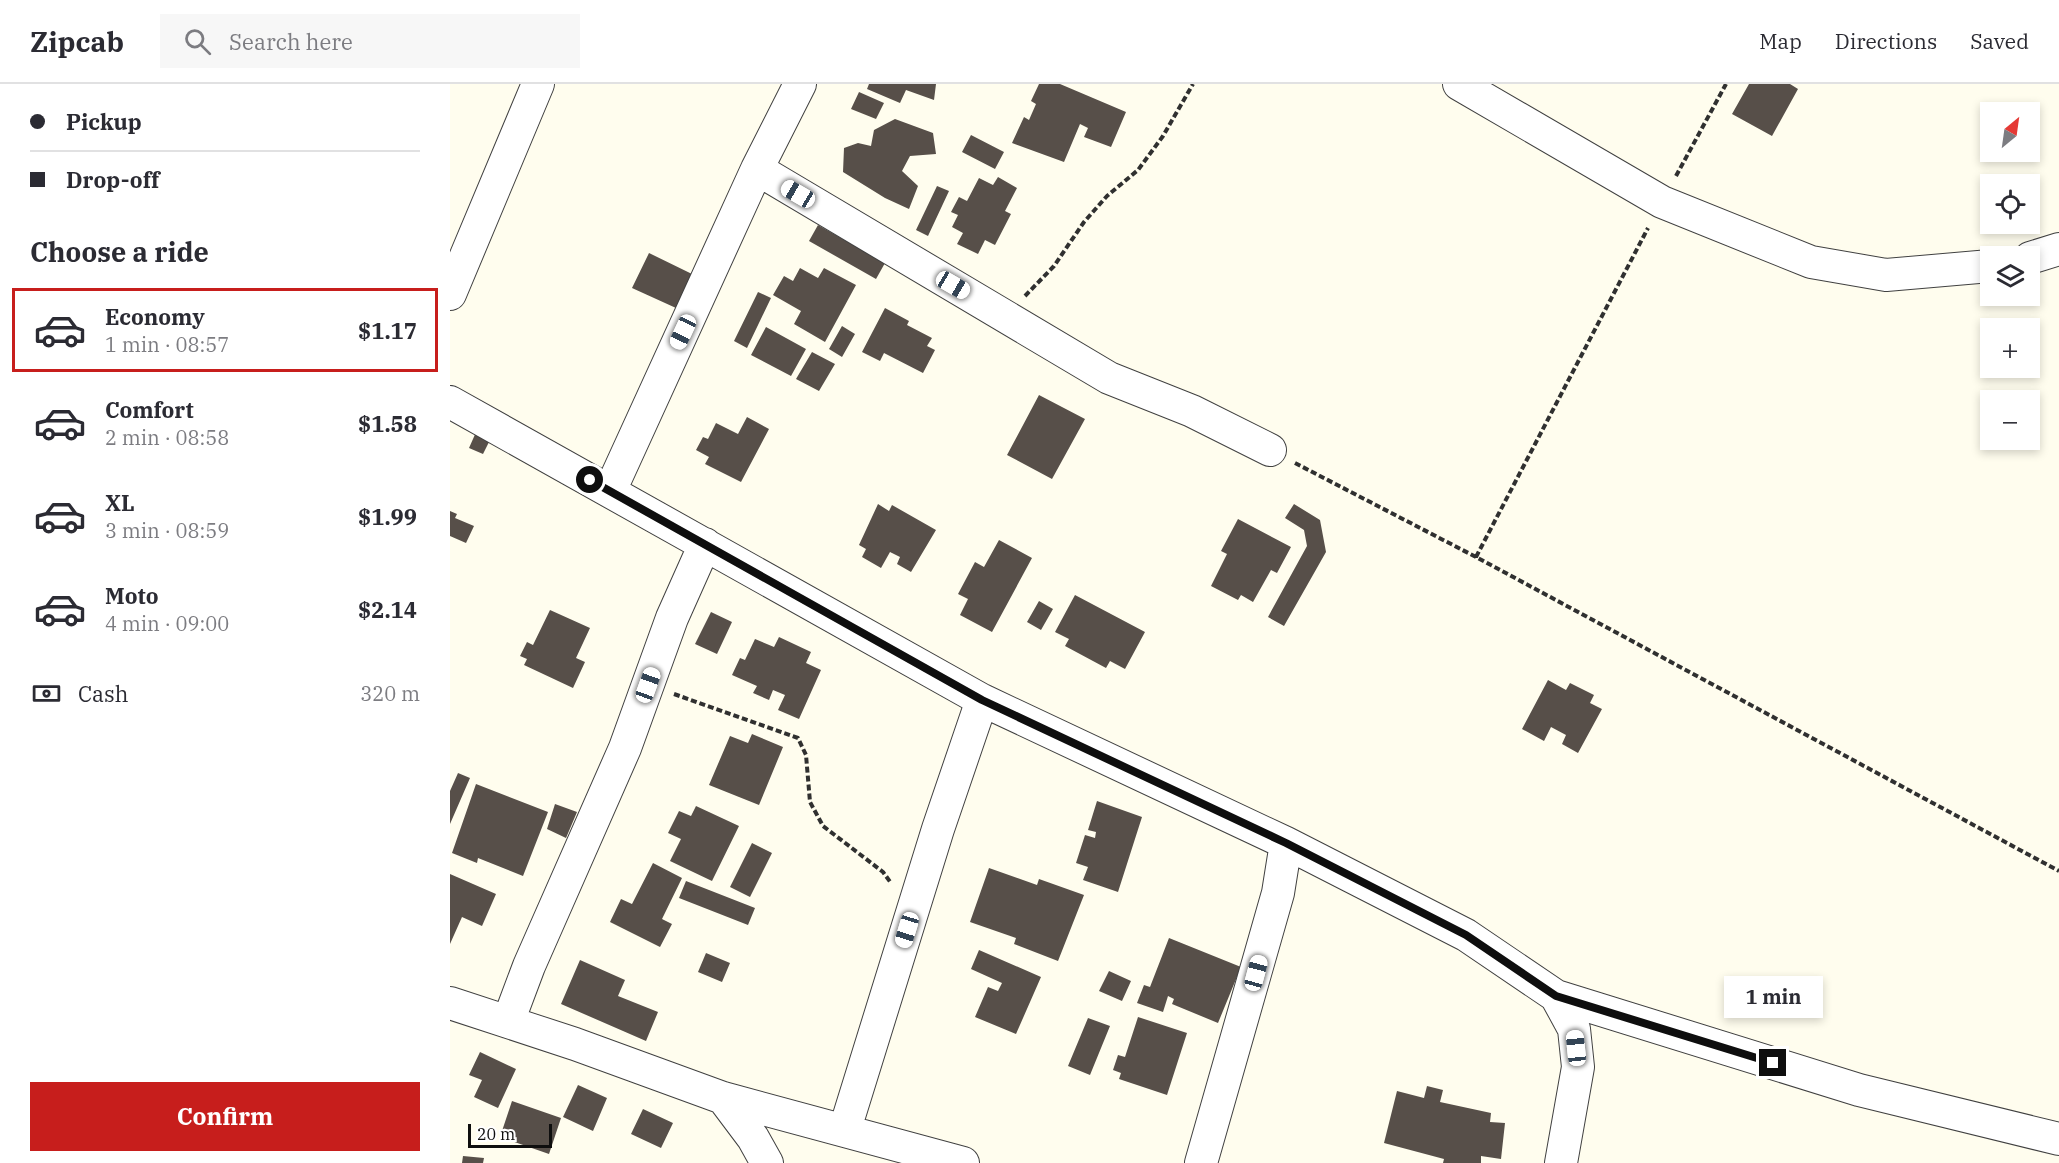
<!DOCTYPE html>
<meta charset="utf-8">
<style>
:root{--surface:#fff;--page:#f7f7f7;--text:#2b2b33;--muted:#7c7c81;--line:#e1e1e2;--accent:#c71e1c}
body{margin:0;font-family:"IBM Plex Serif",serif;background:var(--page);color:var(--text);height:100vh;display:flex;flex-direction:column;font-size:22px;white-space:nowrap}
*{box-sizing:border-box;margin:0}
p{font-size:20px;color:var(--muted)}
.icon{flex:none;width:33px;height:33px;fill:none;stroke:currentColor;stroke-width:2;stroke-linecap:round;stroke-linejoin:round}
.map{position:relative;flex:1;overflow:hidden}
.sheet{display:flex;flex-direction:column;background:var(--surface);width:450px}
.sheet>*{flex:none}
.guide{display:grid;align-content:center;height:132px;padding:0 30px;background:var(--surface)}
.needle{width:39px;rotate:29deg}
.buttons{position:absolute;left:1530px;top:18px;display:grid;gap:12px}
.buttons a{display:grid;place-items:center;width:60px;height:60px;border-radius:0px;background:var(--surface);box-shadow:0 3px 9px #0003;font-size:30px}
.scale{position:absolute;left:18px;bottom:15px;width:84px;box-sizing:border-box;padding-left:6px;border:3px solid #0e0e0e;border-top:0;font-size:16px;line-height:21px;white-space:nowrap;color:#0e0e0e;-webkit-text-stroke:4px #fff;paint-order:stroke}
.end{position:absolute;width:27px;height:27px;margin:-14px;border:8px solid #0e0e0e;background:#fff;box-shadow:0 0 0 3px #fff}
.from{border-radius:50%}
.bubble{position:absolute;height:42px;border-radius:0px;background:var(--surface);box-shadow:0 3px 9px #0003;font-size:20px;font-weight:700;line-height:42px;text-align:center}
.car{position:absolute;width:18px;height:36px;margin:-18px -9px;border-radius:8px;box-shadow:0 0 4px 2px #0007;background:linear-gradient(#fff 24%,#345 0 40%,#fff 0 76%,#345 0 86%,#fff 0)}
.guide b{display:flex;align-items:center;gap:21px;height:57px;font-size:22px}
.guide b+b{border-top:2px solid var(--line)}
.guide i{width:15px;height:15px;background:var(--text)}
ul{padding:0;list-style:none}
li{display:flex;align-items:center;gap:18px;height:84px;margin:0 12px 9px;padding:0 18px;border:3px solid transparent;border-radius:0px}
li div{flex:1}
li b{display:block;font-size:22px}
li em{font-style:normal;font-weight:700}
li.selected{border-color:var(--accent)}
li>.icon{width:54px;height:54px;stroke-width:1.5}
h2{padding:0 30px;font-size:27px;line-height:72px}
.pay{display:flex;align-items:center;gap:15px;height:66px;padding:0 30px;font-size:22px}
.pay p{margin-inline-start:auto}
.button{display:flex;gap:12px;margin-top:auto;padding:12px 30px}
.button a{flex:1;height:69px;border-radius:0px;background:var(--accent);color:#fff;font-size:24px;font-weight:700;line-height:69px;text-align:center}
header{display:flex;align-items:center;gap:36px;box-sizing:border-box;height:84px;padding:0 30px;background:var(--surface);border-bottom:2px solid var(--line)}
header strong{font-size:28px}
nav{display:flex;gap:33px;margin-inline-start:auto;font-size:21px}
.search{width:420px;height:54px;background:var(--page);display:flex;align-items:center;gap:15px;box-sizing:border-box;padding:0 21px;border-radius:0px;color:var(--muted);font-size:22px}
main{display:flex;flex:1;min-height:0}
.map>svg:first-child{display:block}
.building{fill:#574f49}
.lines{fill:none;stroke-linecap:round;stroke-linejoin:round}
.minor-casing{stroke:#414141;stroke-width:34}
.path{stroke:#303030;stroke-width:4;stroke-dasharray:6 3;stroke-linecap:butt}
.minor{stroke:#fff;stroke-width:32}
.route{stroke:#0e0e0e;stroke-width:8}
</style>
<header>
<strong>Zipcab</strong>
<div class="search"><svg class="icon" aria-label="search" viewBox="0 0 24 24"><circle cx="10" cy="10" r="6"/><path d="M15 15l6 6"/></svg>Search here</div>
<nav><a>Map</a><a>Directions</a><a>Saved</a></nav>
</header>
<main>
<section class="sheet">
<div class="guide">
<b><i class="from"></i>Pickup</b>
<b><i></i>Drop-off</b>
</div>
<h2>Choose a ride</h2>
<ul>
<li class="selected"><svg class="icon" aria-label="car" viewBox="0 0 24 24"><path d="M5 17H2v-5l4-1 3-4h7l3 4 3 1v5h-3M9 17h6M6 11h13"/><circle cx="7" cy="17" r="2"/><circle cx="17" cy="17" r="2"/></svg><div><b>Economy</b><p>1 min · 08:57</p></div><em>$1.17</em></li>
<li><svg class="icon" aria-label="car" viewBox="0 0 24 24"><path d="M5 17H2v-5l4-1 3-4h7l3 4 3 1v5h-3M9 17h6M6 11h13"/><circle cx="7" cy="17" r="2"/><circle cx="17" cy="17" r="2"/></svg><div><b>Comfort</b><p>2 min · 08:58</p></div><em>$1.58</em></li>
<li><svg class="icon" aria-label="car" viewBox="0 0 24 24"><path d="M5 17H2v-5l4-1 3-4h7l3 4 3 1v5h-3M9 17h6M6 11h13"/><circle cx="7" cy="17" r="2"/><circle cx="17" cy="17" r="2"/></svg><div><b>XL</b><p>3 min · 08:59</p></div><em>$1.99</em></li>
<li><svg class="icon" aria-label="car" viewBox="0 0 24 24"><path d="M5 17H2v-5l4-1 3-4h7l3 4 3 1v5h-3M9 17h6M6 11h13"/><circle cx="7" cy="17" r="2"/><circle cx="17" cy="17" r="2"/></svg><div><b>Moto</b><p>4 min · 09:00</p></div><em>$2.14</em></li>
</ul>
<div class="pay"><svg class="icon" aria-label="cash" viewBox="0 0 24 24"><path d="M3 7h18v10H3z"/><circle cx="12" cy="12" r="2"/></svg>Cash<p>320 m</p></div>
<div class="button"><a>Confirm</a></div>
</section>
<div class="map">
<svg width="1609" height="1079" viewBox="0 0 1609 1079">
<rect width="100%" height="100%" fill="#fffdee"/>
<path class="building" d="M419 0H486L484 16 456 6 450 19 417 5Z
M589 0H610L676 28 661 63 634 53 638 44 630 40 614 78 562 59 574 33 579 36 586 20 581 17Z
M1299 0H1340L1348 5 1322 52 1282 30Z
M409 8 434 19 426 35 401 25Z
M445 35 483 49 486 70 460 72 452 87 468 102 459 125 435 114 393 88 394 64 408 59 421 62 424 46Z
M521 51 554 68 545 85 512 68Z
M548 93 567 104 555 127 561 130 545 161 535 156 528 170 507 160 513 149 502 143 508 131 501 128 509 113 517 117 529 94 543 101Z
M487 102 499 107 478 152 466 146Z
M368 141 435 179 426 195 359 157Z
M199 169 242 190 226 224 182 204Z
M350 184 368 194 374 184 406 201 375 258 344 240 351 227 323 211 334 192 343 197Z
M308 208 321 214 297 264 284 257Z
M435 224 459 237 457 241 482 254 477 262 485 266 473 289 434 269 430 277 412 268Z
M392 242 405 250 392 273 379 265Z
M316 243 356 265 341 292 301 271Z
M362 268 385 280 369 307 346 295Z
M589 311 635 335 602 395 557 371Z
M297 333 319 345 291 398 255 380 259 373 246 366 253 353 258 355 266 339 288 350Z
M27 346 41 354 33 370 19 364Z
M428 420 439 427 442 421 486 446 461 488 447 480 450 473 440 468 431 484 412 473 416 465 409 461Z
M844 420 870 436 876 468 834 542 818 533 857 462 854 446 835 434Z
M0 427 7 430 5 434 24 442 16 459 0 452Z
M788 435 841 463 827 489 821 486 803 518 791 511 788 516 761 502 777 470 771 467Z
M549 456 582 474 542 548 510 531 518 515 508 510 525 478 534 483Z
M625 511 695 548 675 585 660 577 656 584 615 562 619 555 605 548Z
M589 517 603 525 591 546 577 538Z
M100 526 140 544 126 574 135 578 123 604 74 581 77 575 70 572 77 558 83 561Z
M261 528 282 538 267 570 245 560Z
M329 553 361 568 356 579 371 586 349 635 328 626 335 611 323 606 319 616 303 609 307 602 282 591 290 574 295 576 305 555 324 563Z
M1098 596 1116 606 1120 599 1144 611 1140 619 1152 625 1128 669 1112 660 1116 651 1101 643 1094 657 1072 645Z
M302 650 333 663 309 721 259 701 280 652 298 659Z
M8 689 20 694 0 740V707Z
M26 700 98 728 73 792 28 774 27 779 2 769Z
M647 717 692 733 668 808 633 796 638 783 626 779 635 751 645 754 646 748 638 746Z
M105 720 127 728 116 754 97 745Z
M246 722 289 742 262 797 220 777 231 755 218 749 229 727 241 732Z
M302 759 322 769 300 813 280 803Z
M203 779 232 794 212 835 222 840 210 863 160 838 171 815 182 820Z
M539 784 587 801 589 795 634 811 608 877 564 860 566 854 520 838Z
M0 790 46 810 32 842 12 833 0 860Z
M236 797 305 824 298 841 229 814Z
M719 854 791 883 768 939 722 920 724 915 718 912 713 928 687 919 694 901 700 903Z
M529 866 591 893 566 950 525 933 538 903 548 907 552 899 521 885Z
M256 869 280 879 272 898 248 888Z
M130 876 175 896 168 912 208 928 196 957 111 920Z
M659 887 681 897 672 917 649 907Z
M688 933 737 949 717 1011 669 995 671 989 663 986 668 971 675 973Z
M638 934 660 942 640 991 618 982Z
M30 968 66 985 48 1024 24 1013 32 996 19 991Z
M128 1001 157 1014 143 1047 113 1033Z
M977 1002 993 1006 990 1018 1041 1029 1040 1038 1055 1039 1051 1075 1031 1072V1079H993L994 1075 934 1059 947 1007 974 1014Z
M62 1017 111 1034 99 1070 50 1053Z
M193 1025 223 1039 211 1064 181 1050Z
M13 1072 34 1074 33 1079H12Z"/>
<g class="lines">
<defs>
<path id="minor" d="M1009 0 1212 118 1361 178 1436 191 1540 182
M307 85 659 294 742 327 820 366
M1580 174 1609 165
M0 210 88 0
M0 318 532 616 836 759 1016 851 1106 912 1124 945 1128 983 1111 1079
M160 407 307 85 350 0
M1106 912 1409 1006 1609 1055
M0 919 125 960 273 1014 513 1079
M58 938 79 882 175 664 222 534 255 460
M273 1014 303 1054 317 1079
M395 1045 488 745 532 616
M751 1079 828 809 836 759"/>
</defs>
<use href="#minor" class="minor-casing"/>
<path class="path" d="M1226 92 1276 0
M575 212 604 182 634 138 657 112 688 86 713 52 743 0
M845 379 1026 473 1609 787
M1026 473 1198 144
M224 610 348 654 356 671 360 718 373 742 433 788 441 799"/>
<use href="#minor" class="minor"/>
</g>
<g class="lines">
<path class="route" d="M140 396 532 616 836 759 1016 851 1106 912 1323 979"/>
</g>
</svg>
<div class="buttons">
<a><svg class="needle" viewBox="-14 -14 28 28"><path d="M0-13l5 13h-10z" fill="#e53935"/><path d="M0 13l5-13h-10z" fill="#7c7c81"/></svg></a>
<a><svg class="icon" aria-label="locate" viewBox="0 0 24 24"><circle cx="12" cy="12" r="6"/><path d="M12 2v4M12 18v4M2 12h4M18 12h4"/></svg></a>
<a><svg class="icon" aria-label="layers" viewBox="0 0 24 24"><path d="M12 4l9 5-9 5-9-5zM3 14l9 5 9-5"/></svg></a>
<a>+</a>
<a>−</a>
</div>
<div class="scale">20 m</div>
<i class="end from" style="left:140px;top:396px"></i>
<i class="end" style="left:1323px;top:979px"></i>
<div class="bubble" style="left:1274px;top:892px;width:99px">1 min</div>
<i class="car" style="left:348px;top:110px;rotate:300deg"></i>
<i class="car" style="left:503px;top:201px;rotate:120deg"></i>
<i class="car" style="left:233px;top:248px;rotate:205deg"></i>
<i class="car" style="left:198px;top:601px;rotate:20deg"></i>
<i class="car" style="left:457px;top:846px;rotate:197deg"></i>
<i class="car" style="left:806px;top:889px;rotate:15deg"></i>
<i class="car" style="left:1126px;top:964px;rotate:354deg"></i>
</div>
</main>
